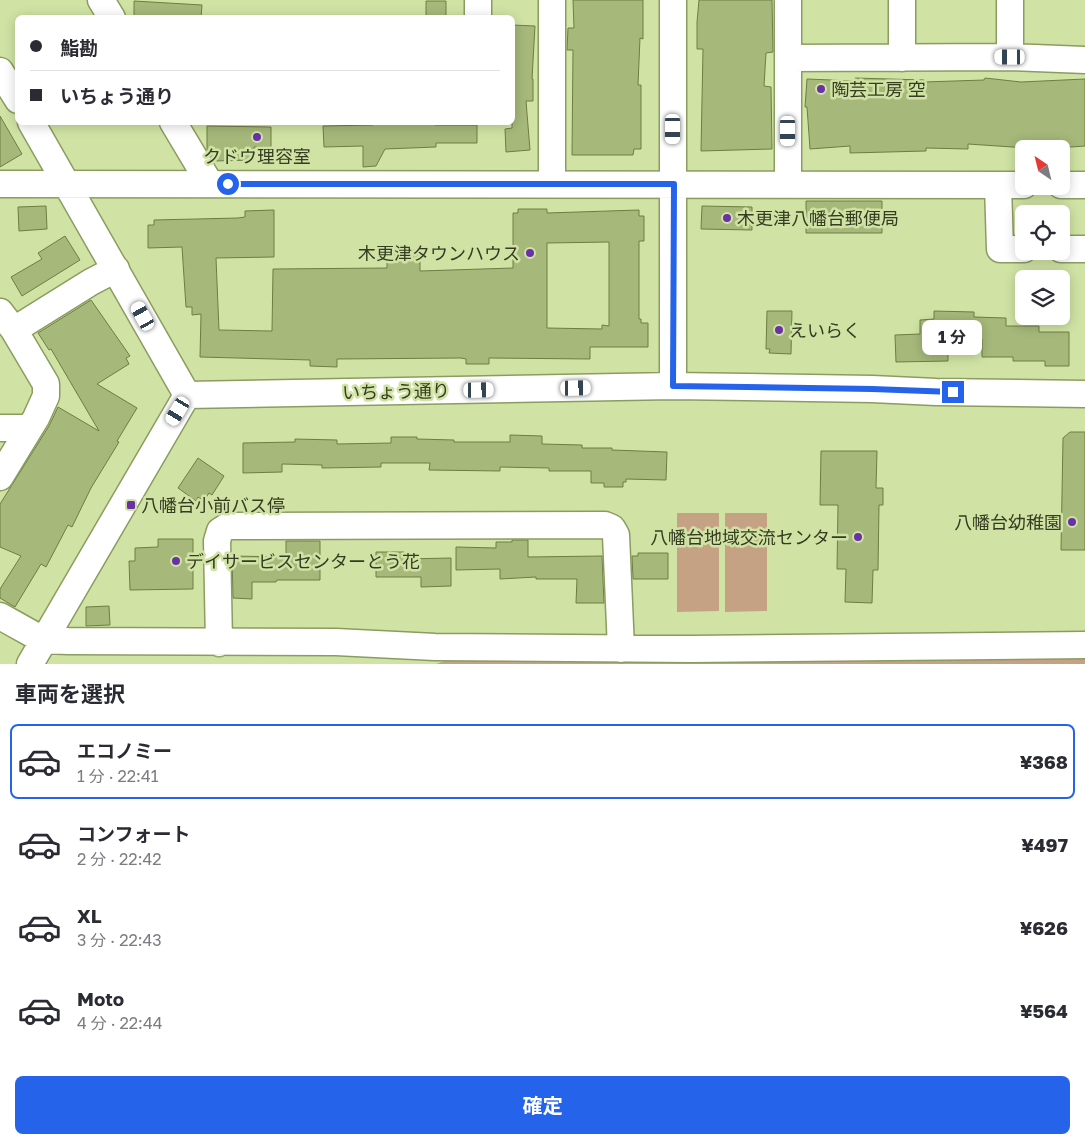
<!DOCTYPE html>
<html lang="ja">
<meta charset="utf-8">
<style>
:root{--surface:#fff;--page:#f2f2f3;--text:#2b2b33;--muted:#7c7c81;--line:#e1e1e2;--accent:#2563eb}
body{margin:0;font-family:"Golos Text","Noto Sans JP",sans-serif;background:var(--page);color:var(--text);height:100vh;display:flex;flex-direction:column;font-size:19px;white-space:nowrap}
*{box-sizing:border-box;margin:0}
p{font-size:16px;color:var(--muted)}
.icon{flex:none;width:28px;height:28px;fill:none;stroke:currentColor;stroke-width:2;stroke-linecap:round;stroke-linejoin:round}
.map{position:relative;height:664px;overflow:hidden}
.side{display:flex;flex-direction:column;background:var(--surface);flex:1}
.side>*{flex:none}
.hud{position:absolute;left:15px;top:15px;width:500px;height:110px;border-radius:8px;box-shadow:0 2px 12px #0003;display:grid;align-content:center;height:110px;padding:0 15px;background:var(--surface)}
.needle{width:32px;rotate:325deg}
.tools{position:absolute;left:1015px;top:140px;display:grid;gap:10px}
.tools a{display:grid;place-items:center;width:55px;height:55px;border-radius:8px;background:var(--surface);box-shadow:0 2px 12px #0003;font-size:25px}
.end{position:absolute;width:22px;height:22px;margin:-11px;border:6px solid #2563eb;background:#fff;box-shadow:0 0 0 2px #fff}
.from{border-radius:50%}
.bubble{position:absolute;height:35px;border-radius:8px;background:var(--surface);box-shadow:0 2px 12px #0003;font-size:16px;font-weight:700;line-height:35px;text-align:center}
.car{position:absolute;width:15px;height:30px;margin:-15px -8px;border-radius:6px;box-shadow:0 0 4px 1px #0007;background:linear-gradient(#fff 24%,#345 0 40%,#fff 0 76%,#345 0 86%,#fff 0)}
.hud b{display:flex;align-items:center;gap:18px;height:48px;font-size:19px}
.hud b+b{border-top:1px solid var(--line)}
.hud i{width:12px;height:12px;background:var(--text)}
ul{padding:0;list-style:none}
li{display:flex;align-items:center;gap:15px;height:75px;margin:0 10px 8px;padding:0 5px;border:2px solid transparent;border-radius:8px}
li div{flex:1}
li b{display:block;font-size:19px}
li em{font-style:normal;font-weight:700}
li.current{border-color:var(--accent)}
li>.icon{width:45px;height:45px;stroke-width:1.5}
h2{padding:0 15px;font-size:22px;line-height:60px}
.button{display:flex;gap:10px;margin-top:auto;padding:10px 15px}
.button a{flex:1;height:58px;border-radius:8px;background:var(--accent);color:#fff;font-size:20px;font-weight:700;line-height:58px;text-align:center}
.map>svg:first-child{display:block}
.green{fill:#c6a284}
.building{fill:#a6b87a;stroke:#6e7e43;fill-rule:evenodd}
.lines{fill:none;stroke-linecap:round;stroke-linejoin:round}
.minor-casing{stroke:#8b9c61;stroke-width:29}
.minor{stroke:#fff;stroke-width:26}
.route{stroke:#2563eb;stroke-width:6}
.poi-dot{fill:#6a31a7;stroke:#d0e3a4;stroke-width:2}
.labels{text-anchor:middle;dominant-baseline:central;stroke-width:5;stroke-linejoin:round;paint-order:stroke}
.poi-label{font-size:18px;fill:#353c22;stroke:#d0e3a4;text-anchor:start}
.street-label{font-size:18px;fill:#353c22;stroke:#d0e3a4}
</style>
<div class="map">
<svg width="1085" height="664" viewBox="0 0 1085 664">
<rect width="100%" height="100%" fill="#d0e3a4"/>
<path class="green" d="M677 513H719V611L677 612Z
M725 513H767V611L725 612Z
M1085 659V664H436L447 660Z"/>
<path class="building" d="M573 0H643V39L640 38 638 85H641V149H634L633 155H572L573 50H567L568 28H574Z
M699 0H772L773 52 766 53 764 86 771 87 772 149 701 151 703 49H697V22Z
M134 1 202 5 201 18H134Z
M426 1H446V18H426Z
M512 25 535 26 532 79H533V101H526L530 150 506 152 505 129 512 128Z
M855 78 924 80V82L984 80 985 78 1021 82 1085 79V146L1042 149 968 144V149L926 148V151L850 153V146L810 149 807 107H805L807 79 856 81Z
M0 116 22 154 0 167Z
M373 122 389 124 435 122V125H477V143H436V147L385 149 376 166 363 167V146L324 147 323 126 373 125Z
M207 126 271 127V147H254V160L214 161 207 150Z
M806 201H882V233H806Z
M46 206 47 229 19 231 18 207Z
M702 206 752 207V230L701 229Z
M518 209H547V213L639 210V216H644V241H639V319H641V323H648V347H590V359L489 358V364H466V359L461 358 337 359V367L310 366V360L200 357 201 314 192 315V307H186L182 247 148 248V225H154V220L238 218 245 217V211L274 210V257L216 258 219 330 272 331 273 269 387 268V253H392L393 250H420V271L513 268V213H518ZM609 242V326L602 325V329L547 328V243Z
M65 236 80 260 22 296 11 277 42 259 38 253Z
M91 300 130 356 126 358 129 364 97 384 137 408 117 441 119 442 91 488 72 527 68 525 46 567 41 564 15 607 0 598V589L21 556 0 547V504L49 426 58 407 99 431 51 349 49 350 38 333Z
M767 311H792L791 354 769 353 770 349H766Z
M934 311 974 312V317L1006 318V326H1039V332H1069V366H1045V361H1013V357H982V339L948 338V361L896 362 895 335 920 334V320L934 319Z
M1070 432H1085V550H1061L1063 438Z
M510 435 542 436V444L582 445V448H612V450L667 452 666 480 626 479V482H623V487H604V483H591V471H549V468L500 467V471L429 470 430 463H381V467L322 468V465L282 464V472L243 473V443L295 442V439L337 440V444L391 443V437H417V439L454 440V442H510Z
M821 451H877L876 488H883V505H879L878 570H873L872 603 845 602 846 569H837L838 505H820Z
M198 458 224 476 212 495 209 493 204 501 198 497 196 501 178 488Z
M158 539H193V589L130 590 129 561H135V548L158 547Z
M512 540H528V557L602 556 604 603H576L577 579H536V577L500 579V569L456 570V547L496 548V542H512Z
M286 541H320V580H277L276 582H252V599L233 598 232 556 286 557Z
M376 552H404V559L451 558V586L421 587V577H376Z
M638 553H668V579H633L632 556H638Z
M109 606 110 625 86 626V607Z"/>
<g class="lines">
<defs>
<path id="minor" d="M101 0 112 18
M478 0V18
M1010 57V0
M788 58 1010 57 1085 60
M902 58V0
M0 71 18 100
M31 122 187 395
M173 122 210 184
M0 184 1024 185
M552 184V0
M788 185V0
M998 185 1000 249H1024
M1061 185H1085
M1061 249H1085
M0 312 14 330 46 384V396L36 418 0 477
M14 330 91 282 116 269
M673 386V0
M187 395 673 386 872 389 936 392 1085 394
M0 428H30
M0 616 43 640 68 641 336 642 435 647 691 649 1085 645
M219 643 217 541 220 531 228 526 605 525 612 528 616 535 621 649
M30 664 187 395"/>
</defs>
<use href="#minor" class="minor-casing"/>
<use href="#minor" class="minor"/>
</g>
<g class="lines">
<path class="route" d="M228 184H674L673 386 872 389 953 392"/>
</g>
<g class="poi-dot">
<circle cx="821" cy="89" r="5"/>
<circle cx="257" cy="137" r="5"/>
<circle cx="727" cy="218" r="5"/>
<circle cx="530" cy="253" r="5"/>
<circle cx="779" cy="330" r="5"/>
<rect x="126" y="500" width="10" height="10" rx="2.5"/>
<circle cx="1072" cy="522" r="5"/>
<circle cx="858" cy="537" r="5"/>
<circle cx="176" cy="561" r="5"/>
</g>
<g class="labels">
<g class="poi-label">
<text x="831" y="89">陶芸工房 空</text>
<text x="257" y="156" text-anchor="middle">クドウ理容室</text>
<text x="737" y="218">木更津八幡台郵便局</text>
<text x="520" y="253" text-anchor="end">木更津タウンハウス</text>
<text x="789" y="330">えいらく</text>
<text x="141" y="505">八幡台小前バス停</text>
<text x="1062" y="522" text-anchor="end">八幡台幼稚園</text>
<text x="848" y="537" text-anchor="end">八幡台地域交流センター</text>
<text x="186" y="561">デイサービスセンターとう花</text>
</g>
<g class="street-label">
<text transform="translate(396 391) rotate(-1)">いちょう通り</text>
</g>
</g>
</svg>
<div class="tools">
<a><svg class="needle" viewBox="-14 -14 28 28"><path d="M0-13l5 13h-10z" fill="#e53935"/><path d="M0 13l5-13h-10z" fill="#7c7c81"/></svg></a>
<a><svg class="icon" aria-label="locate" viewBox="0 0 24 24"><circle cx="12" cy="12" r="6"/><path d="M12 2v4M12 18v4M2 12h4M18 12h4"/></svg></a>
<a><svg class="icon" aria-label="layers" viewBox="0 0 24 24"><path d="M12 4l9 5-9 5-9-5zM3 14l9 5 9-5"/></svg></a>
</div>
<i class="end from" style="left:228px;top:184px"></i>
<i class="end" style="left:953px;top:392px"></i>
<div class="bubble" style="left:922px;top:320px;width:60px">1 分</div>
<i class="car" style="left:1010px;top:57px;rotate:270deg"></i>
<i class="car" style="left:673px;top:129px;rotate:180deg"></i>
<i class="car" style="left:788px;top:131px;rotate:180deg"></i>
<i class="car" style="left:143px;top:316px;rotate:331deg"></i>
<i class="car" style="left:576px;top:388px;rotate:89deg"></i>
<i class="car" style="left:479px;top:390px;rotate:89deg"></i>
<i class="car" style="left:178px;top:411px;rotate:211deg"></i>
<div class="hud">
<b><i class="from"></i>鮨勘</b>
<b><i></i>いちょう通り</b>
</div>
</div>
<section class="side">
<h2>車両を選択</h2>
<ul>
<li class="current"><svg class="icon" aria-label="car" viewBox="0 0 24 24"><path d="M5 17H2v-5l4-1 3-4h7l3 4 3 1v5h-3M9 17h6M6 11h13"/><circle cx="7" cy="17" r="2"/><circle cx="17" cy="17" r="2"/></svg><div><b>エコノミー</b><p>1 分 · 22:41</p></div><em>¥368</em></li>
<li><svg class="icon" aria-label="car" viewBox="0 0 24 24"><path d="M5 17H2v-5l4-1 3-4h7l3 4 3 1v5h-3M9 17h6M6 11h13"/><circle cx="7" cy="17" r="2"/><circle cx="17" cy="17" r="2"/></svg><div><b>コンフォート</b><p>2 分 · 22:42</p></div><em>¥497</em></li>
<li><svg class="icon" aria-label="car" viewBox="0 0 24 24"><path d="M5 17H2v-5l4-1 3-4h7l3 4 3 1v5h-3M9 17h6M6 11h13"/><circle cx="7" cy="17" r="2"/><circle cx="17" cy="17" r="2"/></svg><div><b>XL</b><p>3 分 · 22:43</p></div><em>¥626</em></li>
<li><svg class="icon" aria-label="car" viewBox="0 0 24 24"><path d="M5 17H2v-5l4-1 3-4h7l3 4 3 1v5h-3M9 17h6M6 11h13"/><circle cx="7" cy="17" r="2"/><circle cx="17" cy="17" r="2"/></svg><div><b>Moto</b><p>4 分 · 22:44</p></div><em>¥564</em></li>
</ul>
<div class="button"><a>確定</a></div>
</section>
